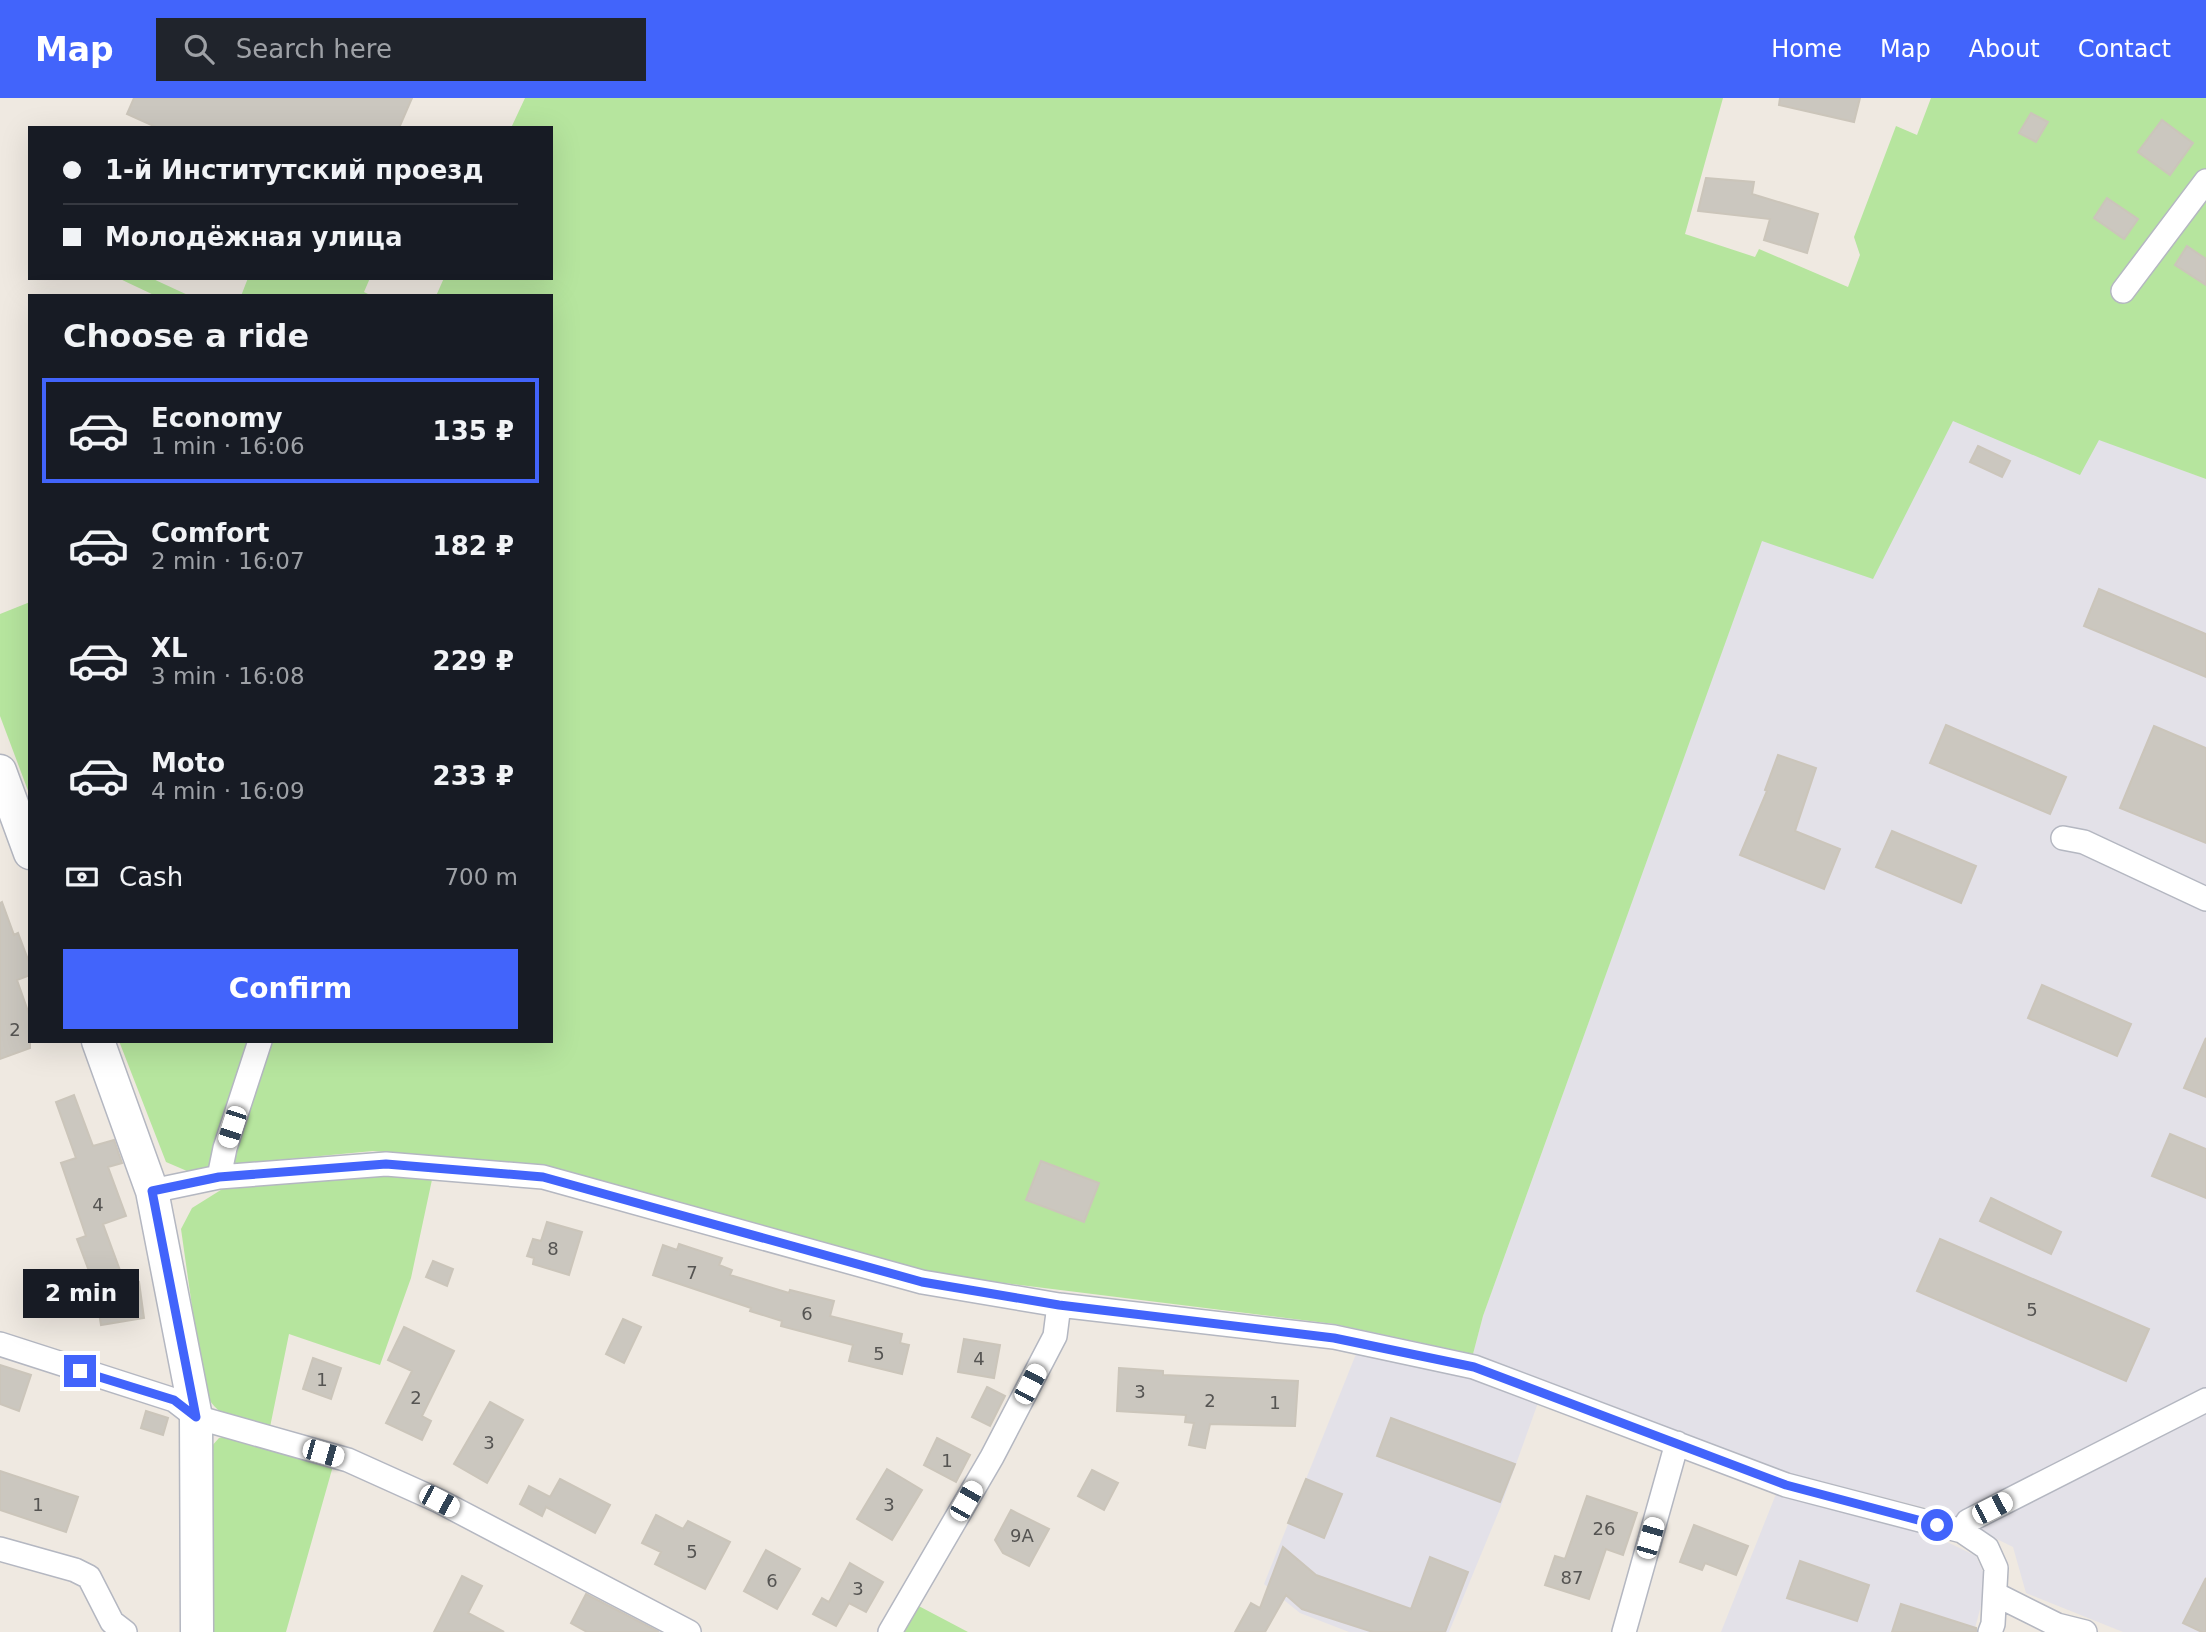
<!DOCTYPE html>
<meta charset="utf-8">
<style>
:root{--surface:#171b24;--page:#20242c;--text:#f1f3f6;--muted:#9ea1a6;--line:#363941;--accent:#4264fb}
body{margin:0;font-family:"DejaVu Sans",sans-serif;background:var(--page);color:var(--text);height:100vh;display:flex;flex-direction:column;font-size:26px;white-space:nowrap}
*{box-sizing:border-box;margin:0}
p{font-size:23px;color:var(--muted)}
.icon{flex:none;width:38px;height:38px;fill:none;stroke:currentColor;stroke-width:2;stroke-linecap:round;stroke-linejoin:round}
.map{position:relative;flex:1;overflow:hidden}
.sheet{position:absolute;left:28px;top:196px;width:525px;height:749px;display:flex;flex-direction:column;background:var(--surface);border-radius:0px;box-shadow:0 7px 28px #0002}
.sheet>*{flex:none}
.banner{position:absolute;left:28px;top:28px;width:525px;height:154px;border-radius:0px;box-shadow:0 7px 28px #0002;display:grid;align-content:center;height:154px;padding:0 35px;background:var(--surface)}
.end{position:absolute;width:32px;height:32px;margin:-16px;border:9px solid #4264fb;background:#fff;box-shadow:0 0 0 4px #fff}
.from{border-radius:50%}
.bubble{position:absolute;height:49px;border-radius:0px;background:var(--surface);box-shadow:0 7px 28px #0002;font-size:23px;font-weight:700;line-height:49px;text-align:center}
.car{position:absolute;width:21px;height:42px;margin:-21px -10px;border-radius:9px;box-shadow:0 0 5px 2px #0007;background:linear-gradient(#fff 24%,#345 0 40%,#fff 0 76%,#345 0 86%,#fff 0)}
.banner b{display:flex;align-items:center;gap:24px;height:66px;font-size:26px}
.banner b+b{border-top:2px solid var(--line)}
.banner i{width:18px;height:18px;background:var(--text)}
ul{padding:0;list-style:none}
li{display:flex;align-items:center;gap:21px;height:105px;margin:0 14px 10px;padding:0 21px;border:4px solid transparent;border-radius:0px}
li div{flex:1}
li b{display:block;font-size:26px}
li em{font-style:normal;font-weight:700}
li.selected{border-color:var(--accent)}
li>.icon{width:63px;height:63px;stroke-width:1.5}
h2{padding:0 35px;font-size:32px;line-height:84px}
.pay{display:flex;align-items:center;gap:18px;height:77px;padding:0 35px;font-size:26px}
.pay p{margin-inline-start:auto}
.button{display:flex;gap:14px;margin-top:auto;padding:14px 35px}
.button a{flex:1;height:80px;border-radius:0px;background:var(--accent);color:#fff;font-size:28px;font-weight:700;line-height:80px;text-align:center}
header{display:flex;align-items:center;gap:42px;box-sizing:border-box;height:98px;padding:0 35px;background:var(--accent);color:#fff}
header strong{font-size:33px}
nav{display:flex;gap:38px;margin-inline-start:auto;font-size:24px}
.search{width:490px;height:63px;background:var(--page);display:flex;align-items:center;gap:18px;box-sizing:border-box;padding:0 24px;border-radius:0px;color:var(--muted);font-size:26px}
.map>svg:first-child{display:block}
.industrial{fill:#e3e1e8}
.green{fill:#b6e59e}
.building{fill:#cbc7bf;stroke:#cbc5ba;stroke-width:2}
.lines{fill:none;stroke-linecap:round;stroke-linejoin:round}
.street-casing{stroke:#b4b7c1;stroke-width:26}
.secondary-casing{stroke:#b4b7c1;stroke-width:35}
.street{stroke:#fff;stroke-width:23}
.secondary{stroke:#fff;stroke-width:32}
.route{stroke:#4264fb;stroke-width:9}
.labels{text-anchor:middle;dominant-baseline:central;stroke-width:5;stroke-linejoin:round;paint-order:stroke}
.number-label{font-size:18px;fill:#555452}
</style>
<header>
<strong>Map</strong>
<div class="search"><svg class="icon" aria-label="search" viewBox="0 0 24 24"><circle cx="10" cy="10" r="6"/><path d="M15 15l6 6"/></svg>Search here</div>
<nav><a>Home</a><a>Map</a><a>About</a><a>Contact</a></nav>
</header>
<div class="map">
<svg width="2206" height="1534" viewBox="0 0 2206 1534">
<rect width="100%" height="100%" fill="#efe9e1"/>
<path class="industrial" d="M1854 139 2099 341 2206 381V1534H2123L2026 1495 2013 1449 1942 1414 1793 1376 1473 1256 1483 1218 1762 442 1860 157Z
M1358 1251 1471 1277 1539 1302 1501 1408 1449 1534H1349L1300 1515 1264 1486Z
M1778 1391 1939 1440 1976 1458 1985 1478 1984 1496 1974 1534H1721Z"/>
<path class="green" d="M525 0H1723L1685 136 1755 159 1759 151 1848 189 1860 157 1854 139 1896 28 1917 37 1931 0H2206V381L2099 342 2080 377 1953 323 1873 481 1762 443 1483 1218 1473 1256 1334 1226 908 1173 551 1069 373 1053 214 1068 187 1073 166 1064 119 943H551V198H436L444 180H551V30H511Z
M118 180H151L190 198H156Z
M248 180H370L364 194 372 198H241Z
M30 504V698L0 618V516Z
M387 1075 433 1077 411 1180 380 1267 289 1236 269 1334C240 1325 219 1322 204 1293L181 1131 192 1110 224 1090Z
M232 1337 333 1368 286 1534H212L214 1520 210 1350 219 1340Z
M913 1505 968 1534H897Z"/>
<path class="building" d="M134 0H412L399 30H158L127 16Z
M1780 0H1860L1854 24 1779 7Z
M2031 15 2048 24 2036 44 2019 35Z
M2162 22 2193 45 2170 77 2138 54Z
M1706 80 1754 84 1752 96 1818 116 1807 155 1764 142 1770 121 1698 113Z
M2107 100 2138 121 2124 141 2094 120Z
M2187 148 2206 161V187L2175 167Z
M1978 348 2010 363 2002 379 1970 364Z
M2099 491 2206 536V579L2084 528Z
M1946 627 2066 679 2050 716 1930 665Z
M2154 628 2206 650V745L2120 710Z
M1778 657 1816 670 1795 733 1840 751 1824 791 1740 757 1767 693 1765 692Z
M1892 733 1976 768 1961 805 1876 769Z
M2 804 14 837 18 835 30 867V877L17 882 30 919V950L0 961V805Z
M2042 887 2131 926 2117 958 2028 920Z
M2206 940V999L2184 990Z
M74 997 93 1048 114 1042 122 1065 108 1069 126 1118 103 1126 125 1186 139 1184 144 1220 101 1227 95 1189 77 1141 86 1138 61 1065 76 1060 56 1004Z
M2170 1036 2206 1051V1100L2152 1078Z
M1041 1063 1099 1085 1084 1124 1026 1102Z
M1991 1100 2061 1134 2051 1156 1980 1123Z
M547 1124 582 1134 569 1177 533 1166 534 1160 527 1158 533 1141 541 1143Z
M1940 1141 2149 1231 2126 1283 1917 1193Z
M679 1146 722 1160 719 1167 732 1172 730 1177 789 1195 790 1192 834 1203 830 1218 902 1236 900 1245 909 1247 902 1276 849 1263 853 1247 781 1228 782 1223 750 1213 751 1210 653 1177 663 1147 677 1152Z
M433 1163 453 1171 447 1188 426 1179Z
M623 1221 641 1229 624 1265 606 1256Z
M404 1229 454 1253 422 1318 431 1323 422 1342 386 1325 412 1273 388 1262Z
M964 1241 1000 1247 994 1280 958 1274Z
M313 1260 341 1270 331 1301 303 1291Z
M0 1267 31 1277 19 1313 0 1306Z
M1119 1270 1163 1273V1277L1298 1283 1295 1328 1210 1326 1205 1350 1189 1347 1194 1325 1185 1324 1186 1317 1117 1313Z
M987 1289 1005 1298 990 1328 972 1319Z
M490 1304 523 1322 487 1385 454 1366Z
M146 1313 168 1320 163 1337 141 1330Z
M1391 1320 1515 1366 1500 1404 1377 1358Z
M937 1340 970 1357 956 1384 924 1367Z
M887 1371 922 1392 892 1442 857 1421Z
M1092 1372 1118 1385 1104 1412 1078 1398Z
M0 1373 78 1399 66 1434 0 1412Z
M560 1381 610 1407 595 1435 546 1409 542 1418 520 1406 529 1388 550 1399Z
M1306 1381 1342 1396 1324 1440 1288 1425Z
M1587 1398 1637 1415 1623 1457 1606 1451 1589 1501 1545 1487 1555 1458 1565 1461Z
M1011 1412 1049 1431 1029 1468 1003 1455 995 1442Z
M656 1417 683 1431 688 1423 730 1444 705 1491 655 1466 661 1454 642 1445Z
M1694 1427 1748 1448 1736 1477 1705 1465 1702 1472 1680 1464Z
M1283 1449 1316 1477 1411 1511 1430 1459 1468 1474 1445 1534H1373L1302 1511 1286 1497 1265 1534H1235L1251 1505 1260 1510Z
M766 1452 800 1471 777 1511 744 1493Z
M1800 1463 1869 1487 1857 1523 1787 1500Z
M850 1465 883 1484 866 1514 849 1505 836 1528 813 1516 822 1500 829 1504Z
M462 1478 482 1488 468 1515 504 1534H434Z
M2206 1480V1534H2202L2183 1525Z
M586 1496 659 1534H587L571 1525Z
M1901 1506 1976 1530V1534H1892Z"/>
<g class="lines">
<defs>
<path id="street" d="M2123 193 2206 83
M2063 740 2084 744 2206 801
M219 1079 225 1050 260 943
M152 1093 219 1079 386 1066 543 1079 922 1184 1059 1207 1334 1239 1474 1269 1786 1387 1962 1433 1987 1450 1996 1470 1993 1526 1990 1534
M0 1246 174 1302 196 1319 348 1362 439 1403 689 1534
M1962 1433 1968 1423 2206 1302
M0 1451 75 1472 89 1479 112 1524 125 1534
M1995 1496 2057 1527 2085 1534
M890 1534 992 1359 1055 1238 1059 1207
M1624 1534 1677 1345"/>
<path id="secondary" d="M0 673 30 755
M98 943 152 1093 196 1319 197 1534"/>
</defs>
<use href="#street" class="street-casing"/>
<use href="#secondary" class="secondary-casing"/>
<use href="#street" class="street"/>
<use href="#secondary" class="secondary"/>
</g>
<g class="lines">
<path class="route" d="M80 1273 174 1302 196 1319 152 1093 219 1079 386 1066 543 1079 922 1184 1059 1207 1334 1240 1474 1269 1786 1387 1937 1427"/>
</g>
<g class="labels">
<g class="number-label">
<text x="15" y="931">2</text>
<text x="98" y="1106">4</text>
<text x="553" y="1150">8</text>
<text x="692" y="1174">7</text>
<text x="2032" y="1211">5</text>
<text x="807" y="1215">6</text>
<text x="879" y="1255">5</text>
<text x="979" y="1260">4</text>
<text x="322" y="1281">1</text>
<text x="1140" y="1293">3</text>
<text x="416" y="1299">2</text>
<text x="1210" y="1302">2</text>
<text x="1275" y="1304">1</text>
<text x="489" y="1344">3</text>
<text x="947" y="1362">1</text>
<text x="38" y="1406">1</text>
<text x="889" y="1406">3</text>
<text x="1604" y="1430">26</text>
<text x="1022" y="1437">9А</text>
<text x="692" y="1453">5</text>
<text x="1572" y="1479">87</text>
<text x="772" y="1482">6</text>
<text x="858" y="1490">3</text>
</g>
</g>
</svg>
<i class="end from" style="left:1937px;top:1427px"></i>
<i class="end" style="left:80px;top:1273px"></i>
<div class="bubble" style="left:23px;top:1171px;width:116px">2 min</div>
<i class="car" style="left:232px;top:1029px;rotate:198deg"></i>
<i class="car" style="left:1030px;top:1286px;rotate:28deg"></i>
<i class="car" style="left:323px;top:1355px;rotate:106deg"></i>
<i class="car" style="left:439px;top:1403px;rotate:118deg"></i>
<i class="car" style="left:966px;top:1403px;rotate:30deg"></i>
<i class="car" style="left:1992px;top:1410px;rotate:63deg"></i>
<i class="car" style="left:1650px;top:1440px;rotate:16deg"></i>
<div class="banner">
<b><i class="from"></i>1-й Институтский проезд</b>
<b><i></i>Молодёжная улица</b>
</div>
<section class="sheet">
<h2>Choose a ride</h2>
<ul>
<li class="selected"><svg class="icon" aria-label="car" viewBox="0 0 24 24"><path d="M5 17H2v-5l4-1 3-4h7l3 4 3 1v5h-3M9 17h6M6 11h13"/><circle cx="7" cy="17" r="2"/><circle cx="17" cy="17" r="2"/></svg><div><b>Economy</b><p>1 min · 16:06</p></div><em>135 ₽</em></li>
<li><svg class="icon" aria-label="car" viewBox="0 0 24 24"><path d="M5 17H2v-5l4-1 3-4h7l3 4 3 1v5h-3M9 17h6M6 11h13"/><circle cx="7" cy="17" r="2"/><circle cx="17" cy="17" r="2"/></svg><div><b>Comfort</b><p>2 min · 16:07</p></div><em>182 ₽</em></li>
<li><svg class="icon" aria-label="car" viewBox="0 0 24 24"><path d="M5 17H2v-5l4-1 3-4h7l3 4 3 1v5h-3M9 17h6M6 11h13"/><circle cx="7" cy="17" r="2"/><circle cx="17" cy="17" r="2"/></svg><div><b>XL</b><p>3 min · 16:08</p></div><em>229 ₽</em></li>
<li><svg class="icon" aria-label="car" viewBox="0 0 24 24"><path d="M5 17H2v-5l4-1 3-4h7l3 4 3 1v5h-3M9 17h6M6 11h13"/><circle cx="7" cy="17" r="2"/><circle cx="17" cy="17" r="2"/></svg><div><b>Moto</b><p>4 min · 16:09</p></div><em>233 ₽</em></li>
</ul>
<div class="pay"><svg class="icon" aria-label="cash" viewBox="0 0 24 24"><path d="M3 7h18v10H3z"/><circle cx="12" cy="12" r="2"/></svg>Cash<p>700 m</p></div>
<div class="button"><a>Confirm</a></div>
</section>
</div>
